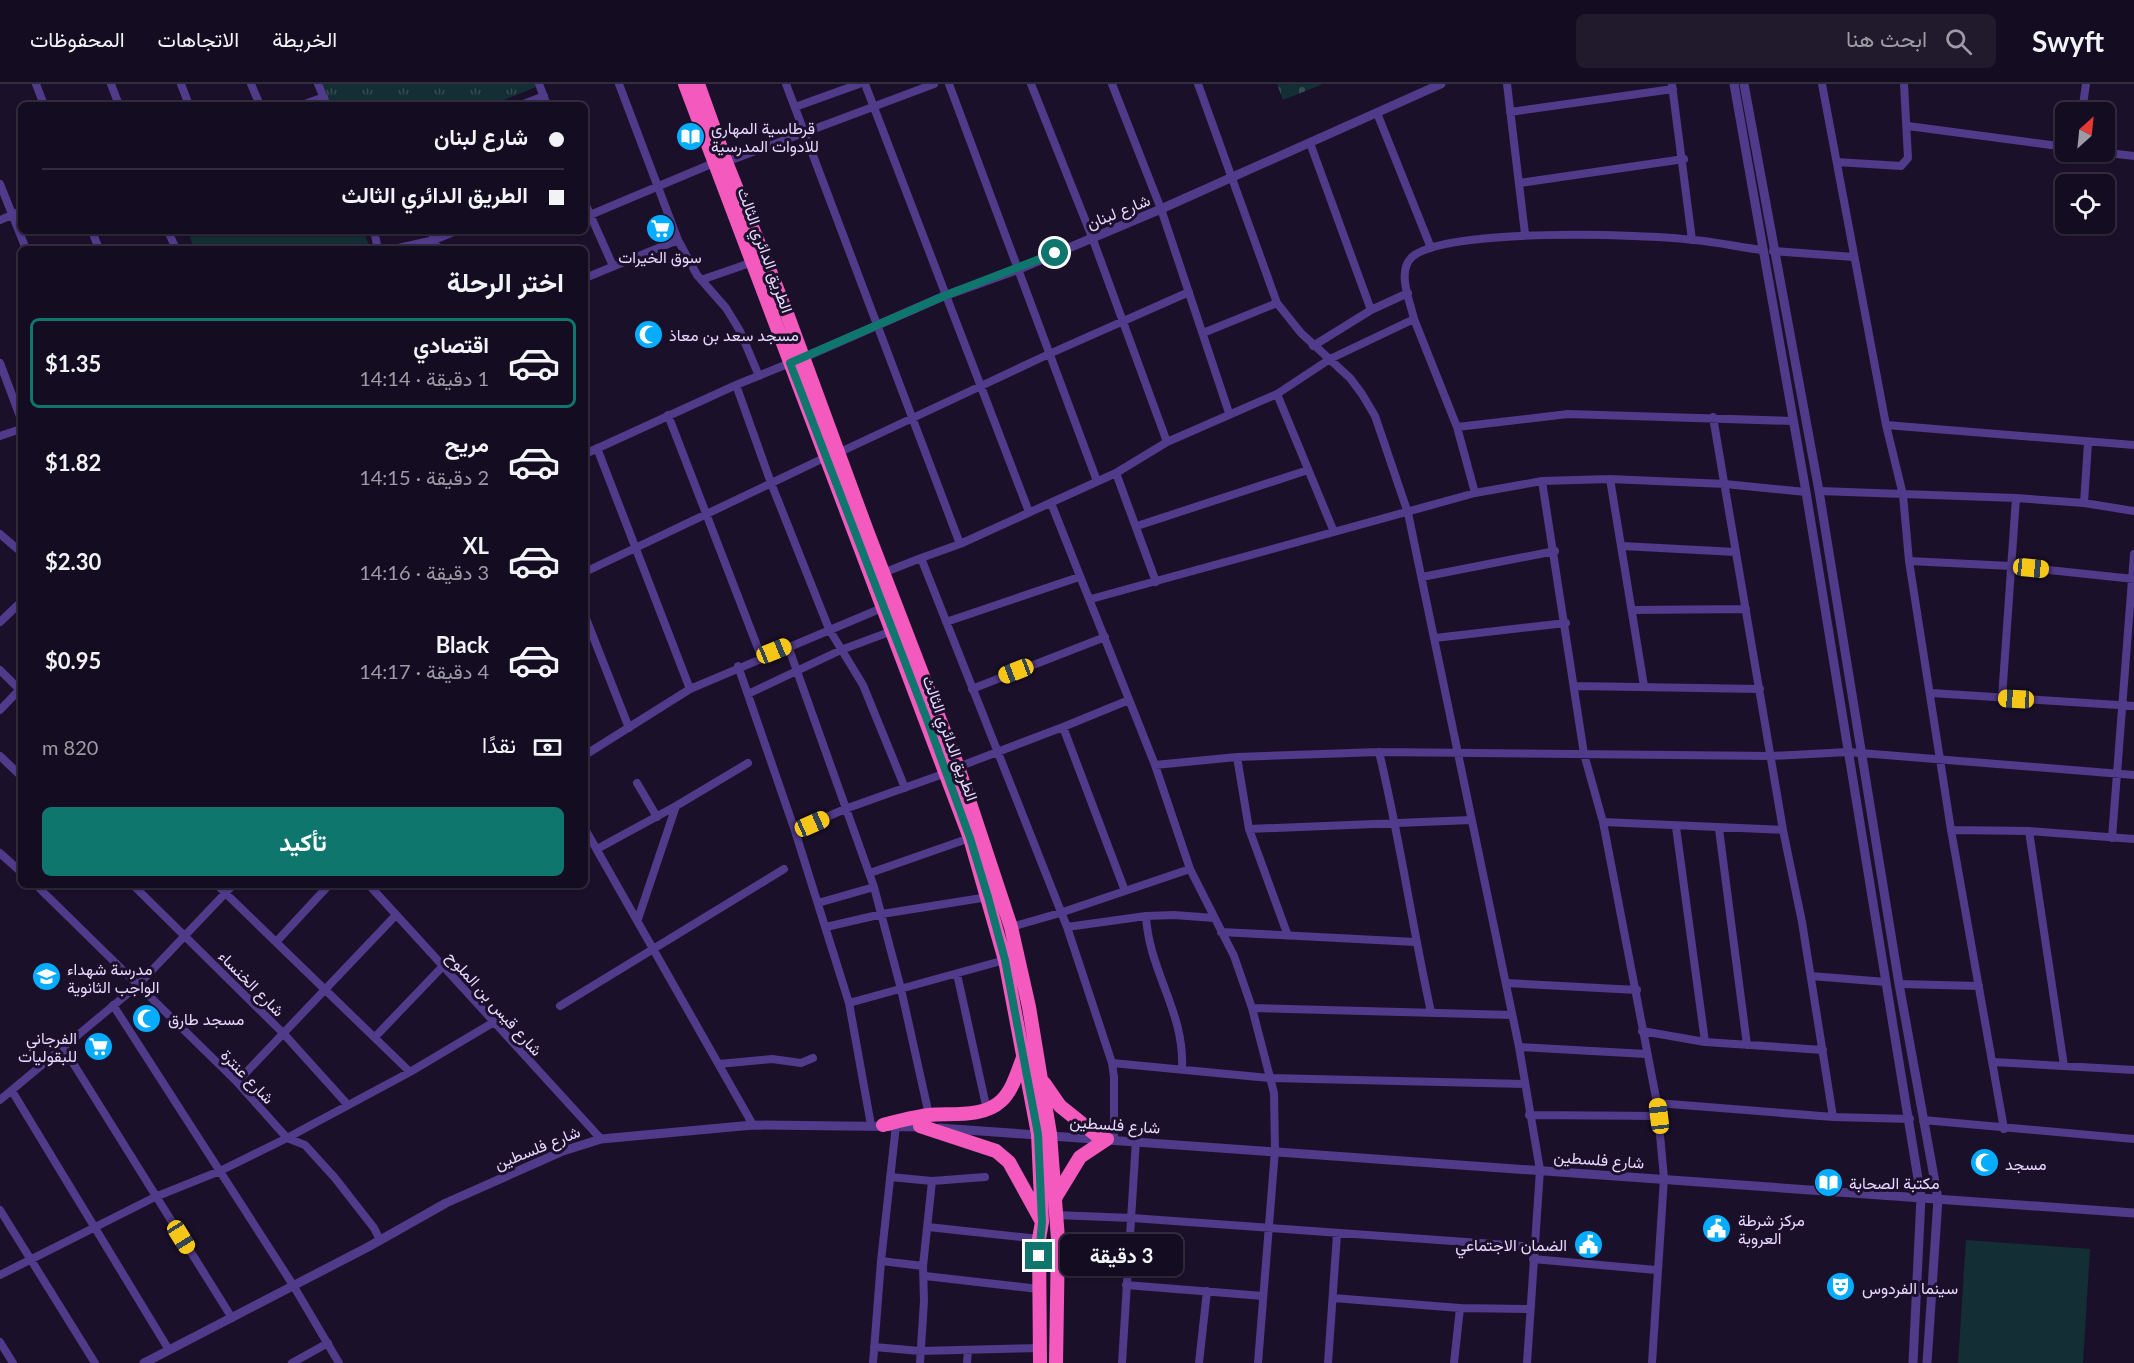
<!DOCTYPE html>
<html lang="ar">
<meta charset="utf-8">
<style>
:root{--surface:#140c20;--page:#211a2d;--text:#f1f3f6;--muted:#9d9ba5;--line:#332c3e;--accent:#0f766e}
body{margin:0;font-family:Lato,Vazirmatn,sans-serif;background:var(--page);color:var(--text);direction:rtl;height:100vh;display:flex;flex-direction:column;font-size:22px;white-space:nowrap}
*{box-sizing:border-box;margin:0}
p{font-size:20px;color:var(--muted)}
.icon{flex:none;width:33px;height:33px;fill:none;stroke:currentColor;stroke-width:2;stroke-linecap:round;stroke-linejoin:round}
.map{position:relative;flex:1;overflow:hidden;direction:ltr}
.drawer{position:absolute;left:18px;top:162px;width:570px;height:642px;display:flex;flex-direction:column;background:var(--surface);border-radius:9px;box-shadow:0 2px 4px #0004,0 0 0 2px var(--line);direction:rtl}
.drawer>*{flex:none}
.guide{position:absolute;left:18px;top:18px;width:570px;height:132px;border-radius:9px;box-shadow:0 2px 4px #0004,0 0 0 2px var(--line);direction:rtl;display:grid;align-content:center;height:132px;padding:0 24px;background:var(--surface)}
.needle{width:39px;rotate:27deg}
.controls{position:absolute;left:2055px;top:18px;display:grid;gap:12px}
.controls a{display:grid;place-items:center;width:60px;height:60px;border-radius:9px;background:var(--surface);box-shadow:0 2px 4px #0004,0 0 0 2px var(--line);font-size:30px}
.end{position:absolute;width:27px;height:27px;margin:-14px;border:8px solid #0f766e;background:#fff;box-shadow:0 0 0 3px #fff}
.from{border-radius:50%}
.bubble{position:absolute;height:42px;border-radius:9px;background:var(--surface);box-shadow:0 2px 4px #0004,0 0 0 2px var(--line);font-size:20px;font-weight:700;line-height:42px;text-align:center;direction:rtl}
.car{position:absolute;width:18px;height:36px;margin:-18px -9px;border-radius:8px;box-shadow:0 0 4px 2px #0007;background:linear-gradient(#f5c518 24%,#345 0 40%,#f5c518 0 76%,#345 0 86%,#f5c518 0)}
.guide b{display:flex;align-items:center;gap:21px;height:57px;font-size:22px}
.guide b+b{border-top:2px solid var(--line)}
.guide i{width:15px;height:15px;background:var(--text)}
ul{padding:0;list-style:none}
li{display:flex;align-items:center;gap:18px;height:90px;margin:0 12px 9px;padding:0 12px;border:3px solid transparent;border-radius:9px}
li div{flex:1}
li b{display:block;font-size:22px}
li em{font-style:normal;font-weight:700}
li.on{border-color:var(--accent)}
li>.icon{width:54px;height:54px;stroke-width:1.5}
h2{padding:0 24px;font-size:27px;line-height:72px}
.pay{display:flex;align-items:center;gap:15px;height:66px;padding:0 24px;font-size:22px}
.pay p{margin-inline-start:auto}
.cta{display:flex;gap:12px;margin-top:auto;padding:12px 24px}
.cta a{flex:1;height:69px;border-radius:9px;background:var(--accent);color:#fff;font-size:24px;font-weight:700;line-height:69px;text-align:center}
header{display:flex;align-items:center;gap:36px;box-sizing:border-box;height:84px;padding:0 30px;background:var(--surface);border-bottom:2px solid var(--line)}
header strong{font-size:28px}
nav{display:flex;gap:33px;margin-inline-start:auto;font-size:21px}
.search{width:420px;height:54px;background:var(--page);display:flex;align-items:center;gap:15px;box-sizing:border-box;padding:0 21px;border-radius:9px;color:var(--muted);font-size:22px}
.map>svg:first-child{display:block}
.grass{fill:#132e34}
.cemetery{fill:url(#cemetery-stones)}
.park{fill:url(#park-tufts)}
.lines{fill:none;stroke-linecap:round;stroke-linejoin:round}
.minor{stroke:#503a8a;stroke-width:8}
.tertiary{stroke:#503a8a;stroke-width:9}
.trunk{stroke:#f45abe;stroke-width:14}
.route{stroke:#0f766e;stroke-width:8}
.labels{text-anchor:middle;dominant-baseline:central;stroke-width:6;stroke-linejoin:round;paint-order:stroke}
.poi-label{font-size:16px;fill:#e6d9ff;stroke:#1b102a;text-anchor:start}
.street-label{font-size:16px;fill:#e6d9ff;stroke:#1b102a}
</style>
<header>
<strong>Swyft</strong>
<div class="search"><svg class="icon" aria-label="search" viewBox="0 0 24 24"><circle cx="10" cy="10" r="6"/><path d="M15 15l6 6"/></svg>ابحث هنا</div>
<nav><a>الخريطة</a><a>الاتجاهات</a><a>المحفوظات</a></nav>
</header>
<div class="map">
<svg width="2134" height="1279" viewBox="0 0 2134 1279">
<defs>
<pattern id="cemetery-stones" width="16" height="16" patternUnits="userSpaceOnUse" patternTransform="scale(1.5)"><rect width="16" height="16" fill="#132e34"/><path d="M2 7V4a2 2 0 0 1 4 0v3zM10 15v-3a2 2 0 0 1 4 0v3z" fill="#354c52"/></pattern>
<pattern id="park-tufts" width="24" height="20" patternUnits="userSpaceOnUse" patternTransform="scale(1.5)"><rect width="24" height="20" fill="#132e34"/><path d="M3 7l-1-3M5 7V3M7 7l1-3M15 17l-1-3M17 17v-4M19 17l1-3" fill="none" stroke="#354c52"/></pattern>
</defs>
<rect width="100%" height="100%" fill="#1b102a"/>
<path class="grass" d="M188 147H363L369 161 359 165H194Z
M1966 1156 2090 1165 2083 1279H1958Z"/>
<path class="cemetery" d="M1277 0H1323L1283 16Z"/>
<path class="park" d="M321 0H535L536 3 491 21H329Z"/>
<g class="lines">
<path class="minor" d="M36 0 44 21
M111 0 119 21
M181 0 189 21
M251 0 260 21
M318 0 327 21
M539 0 547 21
M619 0 678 156 697 191 726 224 740 247 759 292
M786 0 960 460
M865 0 1029 428
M949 0 1097 397
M1031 0 1092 153 1167 358
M1112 0 1161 125 1229 329
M1198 0 1277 219 1301 249 1350 294 1362 310 1375 332 1408 429 1519 963 1540 1086 1527 1279
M1507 0 1525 150
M1822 0 1886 341 1903 411 1909 477 1951 746 2004 1045
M1672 1 1692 156
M302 21 324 13
M521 21 544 12
M795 23 859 0
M1510 28 1673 5
M2082 28 2086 0
M1377 29 1431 164
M1908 42 2066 63
M1310 59 1371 226 1313 262
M2100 68 2134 72
M726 78 934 0
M1837 78 1901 82 1908 74 1904 0
M1520 99 1684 75
M0 100 26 165
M585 119 613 182
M590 131 716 78
M0 136 21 127
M92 147 99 165
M168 147 176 165
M374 147 378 165
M431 147 438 165
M394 165 434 156 456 147
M1773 167 1854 173
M585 194 678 156
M701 196 753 178
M1371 226 1408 209
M1414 235C1410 217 1397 189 1411 174 1441 143 1647 150 1694 156 1717 158 1739 163 1762 166
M1203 249 1277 219
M0 279 21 335
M736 301 771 399 829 545 863 601 905 704
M1277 310 1334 448
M668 331 761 572
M1713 333 1783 746 1802 838 1833 1033
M1886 341 2134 361
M1457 343 1568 330 1792 337
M0 352 21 345
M597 364 690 605
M838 369 1049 270 1189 208
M585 370 736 301 790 279
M1116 389 1156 498
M1610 395 1644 602
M1542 397 1584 670 1603 738 1657 1019 1664 1094 1652 1279
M1819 407 2016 414 2084 419 2134 427
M1051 419 1155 681 1190 785 1234 872 1252 924 1274 1009 1275 1066 1258 1279
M2084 419 2088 359
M1137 442 1308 386
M0 450 21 468
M1622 462 1736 468
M1909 477 2011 482 2134 495
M585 488 826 373
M883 489 921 474
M1422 493 1555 467
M1091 515 1475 409 1542 397 1610 395 1725 400 1806 408
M1633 526 1746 525
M585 532 629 644
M0 538 21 518
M946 538 1079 493
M1435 554 1566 539
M788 562 874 803 901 905 929 1031
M738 582 795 747 849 919 871 1041
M0 586 21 607
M1575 602 1760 605
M972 605 1105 553
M1931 609 2134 622
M748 610 841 566 892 547
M2002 614 2016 414
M0 626 21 604
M1063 643 1129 616
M1379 668C1400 754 1412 842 1431 928
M585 671 690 605 882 524
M0 672 21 692
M1237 673 1249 745 1288 852
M1155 681 1237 673 1379 668 1772 672 1848 668 2134 691
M958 683 1063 643 1125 807
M637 699 657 733
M1603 738 1783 746
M1676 743 1705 958
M585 745 753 1041
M1249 745 1471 736
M1719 745 1747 961
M1951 746 2029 747 2134 755
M795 747 845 725 946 689
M2029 747 2064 982
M2112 754 2134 470
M597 765 676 722 748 679
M0 769 21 788
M870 789 970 754
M36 801 237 998 287 1054 305 1061 335 1094 374 1144 380 1156
M133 801 283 949 347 1020
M217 801 410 988
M369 801 601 1055
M818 819 874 803
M1146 832 1174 831 1214 834
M638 835 676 722
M826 843 882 830 988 813
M1011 843 1060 829 1190 785
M1067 843 1146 832C1149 888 1185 928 1182 985
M1221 848 1415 858
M277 857 329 801
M957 890 987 1026
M1811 892 1886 898
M1506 899 1637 906
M1899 900 1979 902
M849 919 1005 876
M113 921 293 1201 339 1279
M560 922 784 785
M1252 924 1512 931
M1642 947 1705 958 1823 966
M375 953 443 882
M63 963 232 1234
M1519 963 1646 970
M1993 978 2134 986
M1112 979 1269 994 1525 1000
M719 980 772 975 801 979 813 974
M237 998 396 831
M12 1007 169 1266
M0 1016 138 901 233 801
M1657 1019 1833 1033 1910 1035
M1529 1031 1659 1032
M1923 1036 2134 1055
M1114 1055V993L1112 979 1067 843 921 474 960 460 1116 389 1167 358 1277 310 1330 275 1414 235 1457 343 1475 409
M890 1093 932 1097 923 1182 924 1217 920 1279
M932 1097 985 1093
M0 1126 95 1279
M1056 1131 1132 1134 1535 1163
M928 1143 1039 1155
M1533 1175 1656 1186
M881 1177 923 1182
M0 1191 155 1113 220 1087 287 1054 410 988 494 938
M925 1192 1039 1205
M1126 1201 1263 1212
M1333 1214 1460 1224 1530 1225
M0 1258 13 1279
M874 1263 920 1267 1040 1264
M292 1279 328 1259
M873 1279 881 1177 896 1041
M967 1279 968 1266
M1122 1279 1136 1056
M1199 1279 1207 1207
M1328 1279 1337 1150
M1454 1279 1460 1224"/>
<path class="tertiary" d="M1734 0 1806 408 1921 1113 1913 1279
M1744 0 1819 407 1899 900 1938 1115 1927 1279
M798 276 944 212 1019 185 1161 125 1441 0
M939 1044 2134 1129
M144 1279 368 1163 446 1119 563 1067 601 1055 753 1041 926 1043"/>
<path class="trunk" d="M685 0 970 754 1005 876 1038 1050 1042 1138 1039 1155 1040 1279
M698 0 726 78 786 227 867 447 958 683 1011 843 1029 923 1050 1050 1058 1155 1056 1279
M1044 999 1060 1022 1100 1054
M883 1041C898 1037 913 1033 929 1031 952 1029 983 1034 1001 1017 1013 1006 1018 986 1024 971
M920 1042 996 1067 1009 1078 1041 1136
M1055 1114 1080 1073 1107 1055"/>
</g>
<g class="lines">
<path class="route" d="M1039 1172 1042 1138 1038 1050 1005 876 988 813 970 754 926 633 790 279 944 212 1055 169"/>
</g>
<defs>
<symbol id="library-disc" viewBox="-11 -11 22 22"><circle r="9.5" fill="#05acff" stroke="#1b102a"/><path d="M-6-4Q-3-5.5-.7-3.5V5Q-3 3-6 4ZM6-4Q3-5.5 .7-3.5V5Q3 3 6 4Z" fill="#fff"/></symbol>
<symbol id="supermarket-disc" viewBox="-11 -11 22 22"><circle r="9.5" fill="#05acff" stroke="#1b102a"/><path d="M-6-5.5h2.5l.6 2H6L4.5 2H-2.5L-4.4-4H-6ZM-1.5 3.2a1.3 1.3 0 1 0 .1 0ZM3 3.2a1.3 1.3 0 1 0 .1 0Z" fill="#fff"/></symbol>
<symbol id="mosque-disc" viewBox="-11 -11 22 22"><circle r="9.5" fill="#05acff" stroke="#1b102a"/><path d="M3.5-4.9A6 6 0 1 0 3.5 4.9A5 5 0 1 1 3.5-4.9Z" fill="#fff"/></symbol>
<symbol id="school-disc" viewBox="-11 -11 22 22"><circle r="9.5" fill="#05acff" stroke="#1b102a"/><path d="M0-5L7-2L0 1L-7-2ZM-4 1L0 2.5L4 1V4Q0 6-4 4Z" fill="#fff"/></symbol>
<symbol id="civic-disc" viewBox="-11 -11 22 22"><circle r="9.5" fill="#05acff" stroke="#1b102a"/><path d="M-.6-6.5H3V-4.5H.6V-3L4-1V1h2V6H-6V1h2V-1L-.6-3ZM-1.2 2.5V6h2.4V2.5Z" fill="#fff"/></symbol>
<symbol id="theatre-disc" viewBox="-11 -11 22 22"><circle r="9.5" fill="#05acff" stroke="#1b102a"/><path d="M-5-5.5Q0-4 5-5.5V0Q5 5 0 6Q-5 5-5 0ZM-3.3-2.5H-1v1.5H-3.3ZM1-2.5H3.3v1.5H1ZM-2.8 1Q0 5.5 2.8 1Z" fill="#fff"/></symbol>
</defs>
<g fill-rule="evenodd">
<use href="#library-disc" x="674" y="36" width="33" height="33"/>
<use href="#supermarket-disc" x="644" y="128" width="33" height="33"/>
<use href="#mosque-disc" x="632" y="234" width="33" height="33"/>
<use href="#school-disc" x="30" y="876" width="33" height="33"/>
<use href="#mosque-disc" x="130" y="918" width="33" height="33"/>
<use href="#supermarket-disc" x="82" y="946" width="33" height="33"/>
<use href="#mosque-disc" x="1968" y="1062" width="33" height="33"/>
<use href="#library-disc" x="1812" y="1082" width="33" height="33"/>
<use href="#civic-disc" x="1700" y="1128" width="33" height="33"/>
<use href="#civic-disc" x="1572" y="1144" width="33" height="33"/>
<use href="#theatre-disc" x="1824" y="1186" width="33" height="33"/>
</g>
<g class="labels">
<g class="poi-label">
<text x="711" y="43">قرطاسية المهاري<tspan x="711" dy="18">للادوات المدرسية</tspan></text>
<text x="660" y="172" text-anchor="middle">سوق الخيرات</text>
<text x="669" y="250">مسجد سعد بن معاذ</text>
<text x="67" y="884">مدرسة شهداء<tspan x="67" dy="18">الواجب الثانوية</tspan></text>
<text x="168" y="934">مسجد طارق</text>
<text x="77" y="953" text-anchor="end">الفرجاني<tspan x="77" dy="18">للبقوليات</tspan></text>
<text x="2005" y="1079">مسجد</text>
<text x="1849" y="1098">مكتبة الصحابة</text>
<text x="1738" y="1135">مركز شرطة<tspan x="1738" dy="18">العروبة</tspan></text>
<text x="1567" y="1160" text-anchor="end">الضمان الاجتماعي</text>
<text x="1862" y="1203">سينما الفردوس</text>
</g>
<g class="street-label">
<text transform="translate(1118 127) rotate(-22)">شارع لبنان</text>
<text transform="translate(766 166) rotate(70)">الطريق الدائري الثالث</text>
<text transform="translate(951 654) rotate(70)">الطريق الدائري الثالث</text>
<text transform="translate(252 899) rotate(45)">شارع الخنساء</text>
<text transform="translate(495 919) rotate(48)">شارع قيس بن الملوح</text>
<text transform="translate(248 992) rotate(46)">شارع عنترة</text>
<text transform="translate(1115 1040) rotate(4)">شارع فلسطين</text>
<text transform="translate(537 1063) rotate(-22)">شارع فلسطين</text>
<text transform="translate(1599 1075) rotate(4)">شارع فلسطين</text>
</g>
</g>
</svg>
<div class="controls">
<a><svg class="needle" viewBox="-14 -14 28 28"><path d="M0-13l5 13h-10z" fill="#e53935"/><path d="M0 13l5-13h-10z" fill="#9d9ba5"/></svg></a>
<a><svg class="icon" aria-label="locate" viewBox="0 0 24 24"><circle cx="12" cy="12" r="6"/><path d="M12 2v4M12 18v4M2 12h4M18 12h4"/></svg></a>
</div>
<i class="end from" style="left:1055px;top:169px"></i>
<i class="end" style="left:1039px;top:1172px"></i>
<div class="bubble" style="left:1060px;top:1150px;width:123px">3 دقيقة</div>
<i class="car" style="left:2031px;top:484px;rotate:96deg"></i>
<i class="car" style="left:774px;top:567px;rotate:68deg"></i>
<i class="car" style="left:1016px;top:587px;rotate:249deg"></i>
<i class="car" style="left:2016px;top:615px;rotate:273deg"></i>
<i class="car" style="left:812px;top:740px;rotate:66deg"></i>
<i class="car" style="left:1659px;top:1032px;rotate:353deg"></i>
<i class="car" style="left:181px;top:1153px;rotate:148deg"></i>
<div class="guide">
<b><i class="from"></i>شارع لبنان</b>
<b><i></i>الطريق الدائري الثالث</b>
</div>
<section class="drawer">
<h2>اختر الرحلة</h2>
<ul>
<li class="on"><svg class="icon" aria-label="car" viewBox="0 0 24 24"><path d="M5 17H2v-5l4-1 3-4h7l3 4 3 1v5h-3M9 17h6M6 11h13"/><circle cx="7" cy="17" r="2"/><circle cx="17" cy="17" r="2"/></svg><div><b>اقتصادي</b><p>1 دقيقة · 14:14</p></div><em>$1.35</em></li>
<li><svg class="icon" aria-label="car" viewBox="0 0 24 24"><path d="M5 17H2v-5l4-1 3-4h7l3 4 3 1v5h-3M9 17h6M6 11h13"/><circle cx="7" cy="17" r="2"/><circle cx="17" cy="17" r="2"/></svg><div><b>مريح</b><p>2 دقيقة · 14:15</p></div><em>$1.82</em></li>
<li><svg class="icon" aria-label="car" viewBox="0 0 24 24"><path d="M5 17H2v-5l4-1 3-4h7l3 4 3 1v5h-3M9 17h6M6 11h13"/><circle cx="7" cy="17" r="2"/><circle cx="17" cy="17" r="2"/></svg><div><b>XL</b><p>3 دقيقة · 14:16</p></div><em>$2.30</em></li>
<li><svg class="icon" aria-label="car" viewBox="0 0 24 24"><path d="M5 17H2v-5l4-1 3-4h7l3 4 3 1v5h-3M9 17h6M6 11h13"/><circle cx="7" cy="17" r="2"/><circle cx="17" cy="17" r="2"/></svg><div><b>Black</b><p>4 دقيقة · 14:17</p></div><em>$0.95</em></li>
</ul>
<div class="pay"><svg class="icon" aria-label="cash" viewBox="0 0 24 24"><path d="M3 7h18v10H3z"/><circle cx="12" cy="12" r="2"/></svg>نقدًا<p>820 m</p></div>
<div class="cta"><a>تأكيد</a></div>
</section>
</div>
